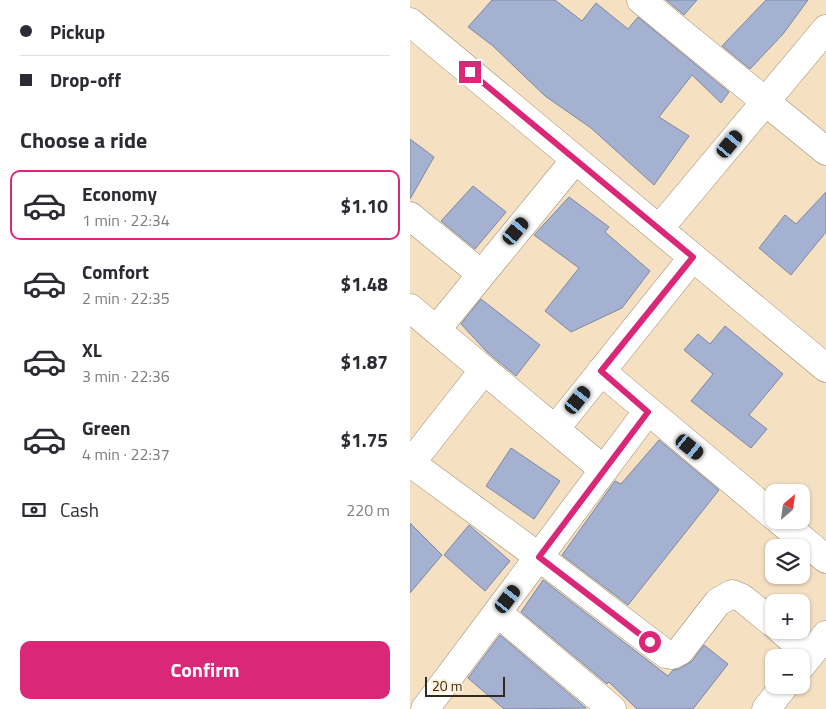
<!DOCTYPE html>
<meta charset="utf-8">
<style>
:root{--surface:#fff;--page:#f2f2f3;--text:#2b2b33;--muted:#7c7c81;--line:#e1e1e2;--accent:#db2777}
body{margin:0;font-family:"Titillium Web",sans-serif;background:var(--page);color:var(--text);height:100vh;display:flex;flex-direction:column;font-size:19px;white-space:nowrap}
*{box-sizing:border-box;margin:0}
p{font-size:16px;color:var(--muted)}
.icon{flex:none;width:28px;height:28px;fill:none;stroke:currentColor;stroke-width:2;stroke-linecap:round;stroke-linejoin:round}
.map{position:relative;flex:1;overflow:hidden}
.panel{display:flex;flex-direction:column;background:var(--surface);width:410px}
.panel>*{flex:none}
.guide{display:grid;align-content:center;height:110px;padding:0 20px;background:var(--surface)}
.needle{width:32px;rotate:29deg}
.fabs{position:absolute;left:355px;top:484px;display:grid;gap:10px}
.fabs a{display:grid;place-items:center;width:45px;height:45px;border-radius:10px;background:var(--surface);box-shadow:0 1px 4px #0004;font-size:25px}
.scale{position:absolute;left:15px;bottom:12px;width:80px;box-sizing:border-box;padding-left:5px;border:2px solid #322a1e;border-top:0;font-size:14px;line-height:18px;white-space:nowrap;color:#322a1e;-webkit-text-stroke:4px #ffeed6;paint-order:stroke}
.end{position:absolute;width:22px;height:22px;margin:-11px;border:6px solid #db2777;background:#fff;box-shadow:0 0 0 2px #fff}
.from{border-radius:50%}
.car{position:absolute;width:15px;height:30px;margin:-15px -8px;border-radius:6px;box-shadow:0 0 4px 1px #0007;background:linear-gradient(#222 24%,#8ab4d8 0 40%,#222 0 76%,#8ab4d8 0 86%,#222 0)}
.guide b{display:flex;align-items:center;gap:18px;height:48px;font-size:19px}
.guide b+b{border-top:1px solid var(--line)}
.guide i{width:12px;height:12px;background:var(--text)}
ul{padding:0;list-style:none}
li{display:flex;align-items:center;gap:15px;height:70px;margin:0 10px 8px;padding:0 10px;border:2px solid transparent;border-radius:10px}
li div{flex:1}
li b{display:block;font-size:19px}
li em{font-style:normal;font-weight:700}
li.on{border-color:var(--accent)}
li>.icon{width:45px;height:45px;stroke-width:1.5}
h2{padding:0 20px;font-size:22px;line-height:60px}
.pay{display:flex;align-items:center;gap:12px;height:55px;padding:0 20px;font-size:19px}
.pay p{margin-inline-start:auto}
.cta{display:flex;gap:10px;margin-top:auto;padding:10px 20px}
.cta a{flex:1;height:58px;border-radius:10px;background:var(--accent);color:#fff;font-size:20px;font-weight:700;line-height:58px;text-align:center}
main{display:flex;flex:1;min-height:0}
.map>svg:first-child{display:block}
.building{fill:#a5b1d0;stroke:#7d88a5}
.lines{fill:none;stroke-linecap:round;stroke-linejoin:round}
.minor-casing{stroke:#a08d71;stroke-width:29}
.minor{stroke:#fff;stroke-width:28}
.route{stroke:#db2777;stroke-width:6}
</style>
<main>
<section class="panel">
<div class="guide">
<b><i class="from"></i>Pickup</b>
<b><i></i>Drop-off</b>
</div>
<h2>Choose a ride</h2>
<ul>
<li class="on"><svg class="icon" aria-label="car" viewBox="0 0 24 24"><path d="M5 17H2v-5l4-1 3-4h7l3 4 3 1v5h-3M9 17h6M6 11h13"/><circle cx="7" cy="17" r="2"/><circle cx="17" cy="17" r="2"/></svg><div><b>Economy</b><p>1 min · 22:34</p></div><em>$1.10</em></li>
<li><svg class="icon" aria-label="car" viewBox="0 0 24 24"><path d="M5 17H2v-5l4-1 3-4h7l3 4 3 1v5h-3M9 17h6M6 11h13"/><circle cx="7" cy="17" r="2"/><circle cx="17" cy="17" r="2"/></svg><div><b>Comfort</b><p>2 min · 22:35</p></div><em>$1.48</em></li>
<li><svg class="icon" aria-label="car" viewBox="0 0 24 24"><path d="M5 17H2v-5l4-1 3-4h7l3 4 3 1v5h-3M9 17h6M6 11h13"/><circle cx="7" cy="17" r="2"/><circle cx="17" cy="17" r="2"/></svg><div><b>XL</b><p>3 min · 22:36</p></div><em>$1.87</em></li>
<li><svg class="icon" aria-label="car" viewBox="0 0 24 24"><path d="M5 17H2v-5l4-1 3-4h7l3 4 3 1v5h-3M9 17h6M6 11h13"/><circle cx="7" cy="17" r="2"/><circle cx="17" cy="17" r="2"/></svg><div><b>Green</b><p>4 min · 22:37</p></div><em>$1.75</em></li>
</ul>
<div class="pay"><svg class="icon" aria-label="cash" viewBox="0 0 24 24"><path d="M3 7h18v10H3z"/><circle cx="12" cy="12" r="2"/></svg>Cash<p>220 m</p></div>
<div class="cta"><a>Confirm</a></div>
</section>
<div class="map">
<svg width="416" height="709" viewBox="0 0 416 709">
<rect width="100%" height="100%" fill="#f5e0c2"/>
<path class="building" d="M82 0H145L172 21 186 3 218 29 228 17 319 92 311 103 282 75 249 117 279 136 244 185 181 128 135 96 83 46 58 27Z
M256 0H287L274 15Z
M356 0H398L373 34 340 69 312 46Z
M0 139 24 157 0 199Z
M63 186 96 212 65 249 31 221Z
M416 192V232L381 275 349 248 375 215 386 224Z
M159 197 199 227 195 232 240 271 212 308 161 332 135 311 169 268 124 235Z
M71 299 130 345 106 376 77 352 51 324Z
M315 326 373 374 339 415 357 429 341 448 281 401 303 374 274 350 288 334 300 344Z
M249 440 309 490 218 605 152 555 205 481 211 484Z
M101 448 150 481 124 519 76 486Z
M0 523 32 555 0 593Z
M59 525 100 561 75 591 34 555Z
M133 580 258 676 263 670 269 669 282 661 294 645 318 664 283 709H227L199 682 197 684 111 612Z
M90 635 176 708 94 709 58 678Z"/>
<g class="lines">
<defs>
<path id="minor" d="M231 0 416 151
M0 22 416 368
M0 216 71 274
M249 229 416 29
M0 308 74 370
M26 330 165 160
M191 371 364 516
M146 428 283 257
M1 463 129 557 256 654 262 655 270 651 308 602 322 594 332 598 364 624
M0 464 74 370 194 470
M369 520 416 559
M88 613 202 709
M371 630 400 655
M391 666 416 635
M15 709 237 412
M356 709 375 685"/>
</defs>
<use href="#minor" class="minor-casing"/>
<use href="#minor" class="minor"/>
</g>
<g class="lines">
<path class="route" d="M60 72 283 257 191 371 238 412 129 557 240 642"/>
</g>
</svg>
<div class="fabs">
<a><svg class="needle" viewBox="-14 -14 28 28"><path d="M0-13l5 13h-10z" fill="#e53935"/><path d="M0 13l5-13h-10z" fill="#7c7c81"/></svg></a>
<a><svg class="icon" aria-label="layers" viewBox="0 0 24 24"><path d="M12 4l9 5-9 5-9-5zM3 14l9 5 9-5"/></svg></a>
<a>+</a>
<a>−</a>
</div>
<div class="scale">20 m</div>
<i class="end from" style="left:240px;top:642px"></i>
<i class="end" style="left:60px;top:72px"></i>
<i class="car" style="left:320px;top:144px;rotate:40deg"></i>
<i class="car" style="left:106px;top:231px;rotate:40deg"></i>
<i class="car" style="left:168px;top:400px;rotate:39deg"></i>
<i class="car" style="left:280px;top:447px;rotate:129deg"></i>
<i class="car" style="left:98px;top:599px;rotate:37deg"></i>
</div>
</main>
